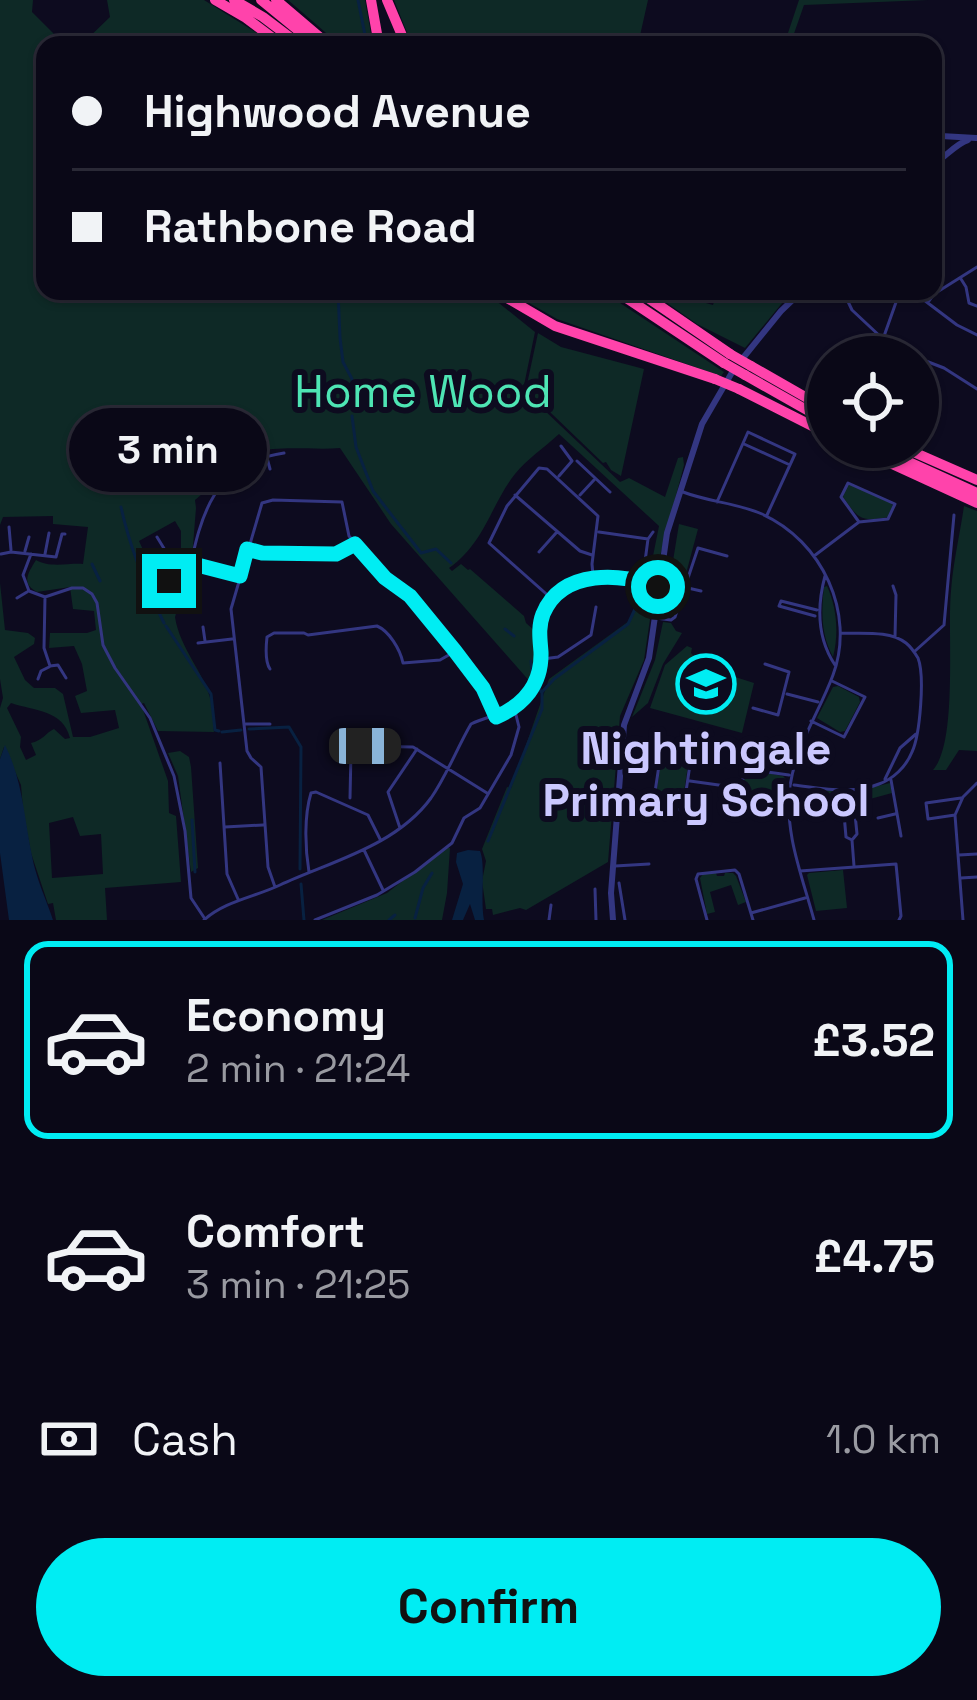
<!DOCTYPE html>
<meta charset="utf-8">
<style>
:root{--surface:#0a0817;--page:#181624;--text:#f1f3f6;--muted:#999aa1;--line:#2a2936;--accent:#00edf3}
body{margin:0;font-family:"Space Grotesk",sans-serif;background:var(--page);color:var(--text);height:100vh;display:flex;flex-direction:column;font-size:45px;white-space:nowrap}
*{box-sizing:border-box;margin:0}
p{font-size:39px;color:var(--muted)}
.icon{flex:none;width:66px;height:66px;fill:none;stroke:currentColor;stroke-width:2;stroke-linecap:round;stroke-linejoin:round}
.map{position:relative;height:920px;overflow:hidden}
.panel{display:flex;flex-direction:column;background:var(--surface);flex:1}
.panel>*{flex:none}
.guide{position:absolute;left:36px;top:36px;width:906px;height:264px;border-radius:24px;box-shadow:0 3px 9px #0004,0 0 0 3px var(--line);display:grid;align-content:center;height:264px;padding:0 36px;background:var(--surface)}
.controls{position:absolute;left:807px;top:336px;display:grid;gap:24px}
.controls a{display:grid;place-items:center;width:132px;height:132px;border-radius:50%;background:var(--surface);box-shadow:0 3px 9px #0004,0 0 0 3px var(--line);font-size:60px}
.end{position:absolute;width:54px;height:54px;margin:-27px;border:15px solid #00edf3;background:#111;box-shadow:0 0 0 6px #111}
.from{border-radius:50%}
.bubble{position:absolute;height:84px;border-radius:42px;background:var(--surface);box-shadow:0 3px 9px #0004,0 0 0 3px var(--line);font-size:39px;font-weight:700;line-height:84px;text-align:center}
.car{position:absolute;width:36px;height:72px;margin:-36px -18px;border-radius:15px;box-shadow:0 0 9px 3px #0007;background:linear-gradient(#222 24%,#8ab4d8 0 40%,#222 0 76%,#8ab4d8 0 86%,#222 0)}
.guide b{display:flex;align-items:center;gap:42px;height:114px;font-size:45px}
.guide b+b{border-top:3px solid var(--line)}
.guide i{width:30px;height:30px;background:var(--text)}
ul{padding:21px 0 0;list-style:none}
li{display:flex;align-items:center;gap:36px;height:198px;margin:0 24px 18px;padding:0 12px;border:6px solid transparent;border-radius:24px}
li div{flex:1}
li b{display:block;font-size:45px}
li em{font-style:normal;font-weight:700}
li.active{border-color:var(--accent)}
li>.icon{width:108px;height:108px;stroke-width:1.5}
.pay{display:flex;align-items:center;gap:30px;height:132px;padding:0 36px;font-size:45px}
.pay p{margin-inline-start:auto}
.action{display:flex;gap:24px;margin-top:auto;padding:24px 36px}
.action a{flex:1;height:138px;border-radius:72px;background:var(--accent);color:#111;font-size:48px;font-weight:700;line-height:138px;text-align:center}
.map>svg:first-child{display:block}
.green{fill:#0e2926;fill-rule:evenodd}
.water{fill:#082141}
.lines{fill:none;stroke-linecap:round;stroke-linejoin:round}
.stream{stroke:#082141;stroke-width:3}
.minor{stroke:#333681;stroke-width:3}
.tertiary{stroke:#333681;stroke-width:6}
.motorway{stroke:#ff43ab;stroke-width:10}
.motorway-bridge{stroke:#ff43ab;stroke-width:10}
.route{stroke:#00edf3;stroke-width:15}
.labels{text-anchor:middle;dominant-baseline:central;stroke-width:12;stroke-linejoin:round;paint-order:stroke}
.park-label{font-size:45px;fill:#4ee5b4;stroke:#0d0b1f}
.poi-label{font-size:45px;font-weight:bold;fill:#cbc8ff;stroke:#0d0b1f}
</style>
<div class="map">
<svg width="977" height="920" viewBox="0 0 977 920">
<rect width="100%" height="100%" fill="#0d0b1f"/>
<path class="green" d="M0 0H33L32 12 65 45H45V291H484L535 332 523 390 620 482 629 478 665 497 678 458 683 457 684 465 658 564 650 571 659 526 559 434C545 447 527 459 515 474 491 504 485 543 449 568L452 571 461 564 468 570 470 569 524 616 526 623 535 631 537 663 532 684 391 524 340 448C308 451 264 442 236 460 234 461 225 473 224 475 215 484 204 492 195 500L196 508 192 558 181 555V531L175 521 139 541 164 596 176 584 174 579 179 564 190 567 175 617C180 649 204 672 211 701 214 711 213 722 214 732L158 731 144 703 141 704 168 781 169 813 176 816 181 882 105 888 107 920H56L53 903 48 904 31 853 23 810 21 785 4 747 0 759V708L3 698 0 679V583L5 630 28 633 35 638 34 644 14 657 25 680 34 688H55L63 694 73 737H90L119 728 115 710 81 713 75 696 87 691 82 664 74 646 49 648 50 633H87L96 630 94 611 73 609 70 587 37 592C20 583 29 572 36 560 49 568 68 563 83 564L88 527 53 524V516L3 517 0 525ZM11 703C35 711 63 710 70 738L65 739 54 729C45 733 44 740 31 743L36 755 26 760 20 747 21 737 7 708ZM73 817 80 836 101 834 103 874 52 878 49 823Z
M107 0H204L276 45H81L110 17Z
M288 0H365L373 45H340Z
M394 0H648L639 40 661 45H412Z
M799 0H928L804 5 790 45H784Z
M508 291H602L724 372 721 376 557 319Z
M650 291H677L688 298 713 305 717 291H760L775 300 783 291H792L745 348 697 324Z
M538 333 561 347 644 369 621 476 611 470 606 462 603 463 526 389Z
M850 484 891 503 893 506 888 517C861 522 858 519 843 497L846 486Z
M964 506 977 511V751L959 750 946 770H933C958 742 947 633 951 591 953 563 960 534 964 506Z
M679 524 698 529 684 581 671 614 664 616Z
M827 586C837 608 839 634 833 657 821 635 821 612 824 587Z
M645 589 653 599 644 660 620 716 608 862 526 910 520 908 493 915 492 909H486L482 881 486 861 482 849 507 787 511 788 549 679 629 621Z
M663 622 671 623 676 631 682 633 663 664 648 703 632 717 655 660Z
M687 646 692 648 691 653 704 667 754 683 742 733 650 708 665 665Z
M838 686 859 697 860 702 845 731 840 732 817 718 833 687Z
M667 748 690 752 682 805 678 807 657 804 655 801 663 750Z
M180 751 189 757 191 767 198 868 191 872 178 776 168 753Z
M755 771 783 776 786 779 784 811 781 814 749 810 741 806 740 798 746 772Z
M890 783 892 793 859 802 821 804V790L857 791Z
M445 848H450L447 893 442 920H322L387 893Z
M843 870 847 908 816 911 807 875 809 873Z
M716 873 717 876H724L725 873H733L736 876 746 902 738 905 731 885 710 892 715 912 707 914 700 878 703 874Z"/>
<path class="water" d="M5 745C23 781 24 818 32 856 36 878 46 899 53 920H9L0 853V759Z
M468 850 480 851C486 865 480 900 484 920H475L470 904 463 920H452L463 884 456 862 457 853Z"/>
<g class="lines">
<path class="stream" d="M358 0 367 45
M338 291 340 338 343 362 352 379 354 411
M352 416 356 447 373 491 421 553 436 549 451 563
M121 507C130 549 145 585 164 623
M92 564 100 581
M166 626 211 694 215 730 219 731
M505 629 514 636
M531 661 532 673
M542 692 554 679 628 624 642 594
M249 729 289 727 301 747 300 869
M222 732 241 730
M192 820 195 872
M488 841 542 709V693L539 688
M301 884 304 920
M415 918 423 888 432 873
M389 920 395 915"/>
<path class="minor" d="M961 279 966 287 969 303 977 306
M843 291 852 310 883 339 916 357
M912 291 957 325 977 335
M929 301 934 294 977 267
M883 339 900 291
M918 358 944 368 977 389
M744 444 790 465
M267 458 270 469
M577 461 610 492
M559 476 572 461 561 446
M683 492C709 502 737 503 762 514 822 541 856 613 833 675 819 713 796 745 790 786 784 833 802 875 814 920
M515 495 580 551 592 555
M580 495 594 480
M717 502 748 432 795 454 767 515
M9 527 11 550
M599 532 648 539
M157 537 168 555 238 575
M247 549 262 553 336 554 354 545
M25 551 29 537
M539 552 556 533
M1 554 11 552 56 557 62 534H65
M31 554 23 575 29 591 45 597 72 588H83L92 594 97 603 103 645 115 668 150 718 174 776 185 831 191 898 205 919
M45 554 49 533
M814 556 859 522 841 497 848 483 895 504 888 519 859 522
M644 569 648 539 653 532
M825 576C817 606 817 638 835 665
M631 579 656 585
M893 586 896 595 895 637
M160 587 171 580 177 561
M688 588 701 591
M45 597 44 648 50 666 58 665 66 678
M17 598 27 592
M552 599 489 543 507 506 539 468 547 469 598 516 592 564 593 575
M180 610C199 540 197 466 284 453
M815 616 779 606 781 601 817 610
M656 618 671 620 675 617 698 548 727 556
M203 627 205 641
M198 643 232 639
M915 651 944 625 954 515
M543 659 558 657 591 635 596 607
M270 669C265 662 266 646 267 637L274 633H304L308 635 377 626C389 631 400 649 403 663L440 660 454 652
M38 679 41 671 49 667
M787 694 818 702
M753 708 778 715 789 672 765 664
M811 721 844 737 865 697 832 681
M246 724H270
M662 746 688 749 692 751 684 805 681 810 653 805Z
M220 763 227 874 238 899
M885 779 900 748 916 734
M891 780 901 836
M690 781 740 788
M794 785C821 788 853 795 879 784 893 779 906 767 912 752 920 735 925 676 918 658 915 653 911 647 906 643 889 630 862 634 841 633
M350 798 351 752 357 746 413 747 487 793
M844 814H855L857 834 852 840 846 837Z
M955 815 928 819 926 803 961 798
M787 817 741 810 738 803 745 769 789 775
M878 818 895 814
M225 827 263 825
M400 828 388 792 417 749
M852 840 854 866
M364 850 383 890
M959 855 977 854
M615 866 649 864
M800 871 896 864 901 916 899 920
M309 872C305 848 304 816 311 793L316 792 368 815 380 839
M961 878 977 877
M619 883 625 920
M275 887 268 867 261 767 251 758 247 751 231 609 262 503 273 500 342 502 349 536 385 578 410 596 455 651 482 687 496 717
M595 889 596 920
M751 913 805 898
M204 920C225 901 255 897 280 885 332 861 396 846 431 798 447 775 457 748 471 724 491 714 512 715 528 695 543 676 539 655 540 633 541 570 616 575 659 578
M315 920 377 895 415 872 452 843 464 818 480 808 511 755 519 727 514 707
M549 920 551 905
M707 920 696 879 698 874 735 870 739 874 753 920
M963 920 955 815 963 797 977 783"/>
<path class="tertiary" d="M933 156 941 136 976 138
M933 165C945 157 957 143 968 140
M743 358 781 311 802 291
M613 920 611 893 624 725 649 658 667 533 702 424 734 369"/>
<path class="motorway" d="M215 0 246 18 282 45
M234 0 263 17 300 45
M261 0 316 45
M276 0 329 45
M371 0 379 45
M387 0 406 45
M495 291 555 326 715 379
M616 291 724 363
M638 291 730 354
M751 366 828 410
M745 375 828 422
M739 389 828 434
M855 447 977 503
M876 447 977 493
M902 447 977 480"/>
<path class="motorway-bridge" d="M730 354 751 366
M724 363 745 375
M715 379 739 389"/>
</g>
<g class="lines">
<path class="route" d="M169 581 178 560 240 576 247 549 262 553 336 554 355 544 385 578 410 596 455 651 483 688 496 717C524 705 542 684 541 652 540 639 538 627 543 614 562 568 623 573 658 587"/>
</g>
<defs>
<symbol id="school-ring" viewBox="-11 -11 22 22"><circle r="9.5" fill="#0d0b1f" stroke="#00edf3" stroke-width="1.5"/><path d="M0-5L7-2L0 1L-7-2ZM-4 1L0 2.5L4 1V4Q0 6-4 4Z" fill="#00edf3"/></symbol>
</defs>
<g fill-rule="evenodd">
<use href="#school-ring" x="673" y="651" width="66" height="66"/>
</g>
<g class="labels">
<g class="park-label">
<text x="423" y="391">Home Wood</text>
</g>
<g class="poi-label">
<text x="706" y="748">Nightingale<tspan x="706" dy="52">Primary School</tspan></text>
</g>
</g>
</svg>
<div class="controls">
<a><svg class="icon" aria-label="locate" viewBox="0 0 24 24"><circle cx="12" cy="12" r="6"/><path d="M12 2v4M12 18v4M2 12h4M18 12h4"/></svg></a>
</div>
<i class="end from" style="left:658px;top:587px"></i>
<i class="end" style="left:169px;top:581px"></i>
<div class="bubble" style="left:69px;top:408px;width:198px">3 min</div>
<i class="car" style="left:365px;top:746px;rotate:90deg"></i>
<div class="guide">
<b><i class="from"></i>Highwood Avenue</b>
<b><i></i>Rathbone Road</b>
</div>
</div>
<section class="panel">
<ul>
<li class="active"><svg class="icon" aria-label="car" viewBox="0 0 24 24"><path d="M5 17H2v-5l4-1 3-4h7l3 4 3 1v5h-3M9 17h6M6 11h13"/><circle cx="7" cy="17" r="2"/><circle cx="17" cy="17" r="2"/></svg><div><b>Economy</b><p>2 min · 21:24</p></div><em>£3.52</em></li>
<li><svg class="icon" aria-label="car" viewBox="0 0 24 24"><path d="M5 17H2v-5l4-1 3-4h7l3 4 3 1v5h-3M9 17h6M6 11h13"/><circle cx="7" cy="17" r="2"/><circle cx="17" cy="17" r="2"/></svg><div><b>Comfort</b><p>3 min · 21:25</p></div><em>£4.75</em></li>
</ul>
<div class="pay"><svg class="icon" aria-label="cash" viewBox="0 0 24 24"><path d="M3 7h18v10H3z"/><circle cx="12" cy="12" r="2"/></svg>Cash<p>1.0 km</p></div>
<div class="action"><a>Confirm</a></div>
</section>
